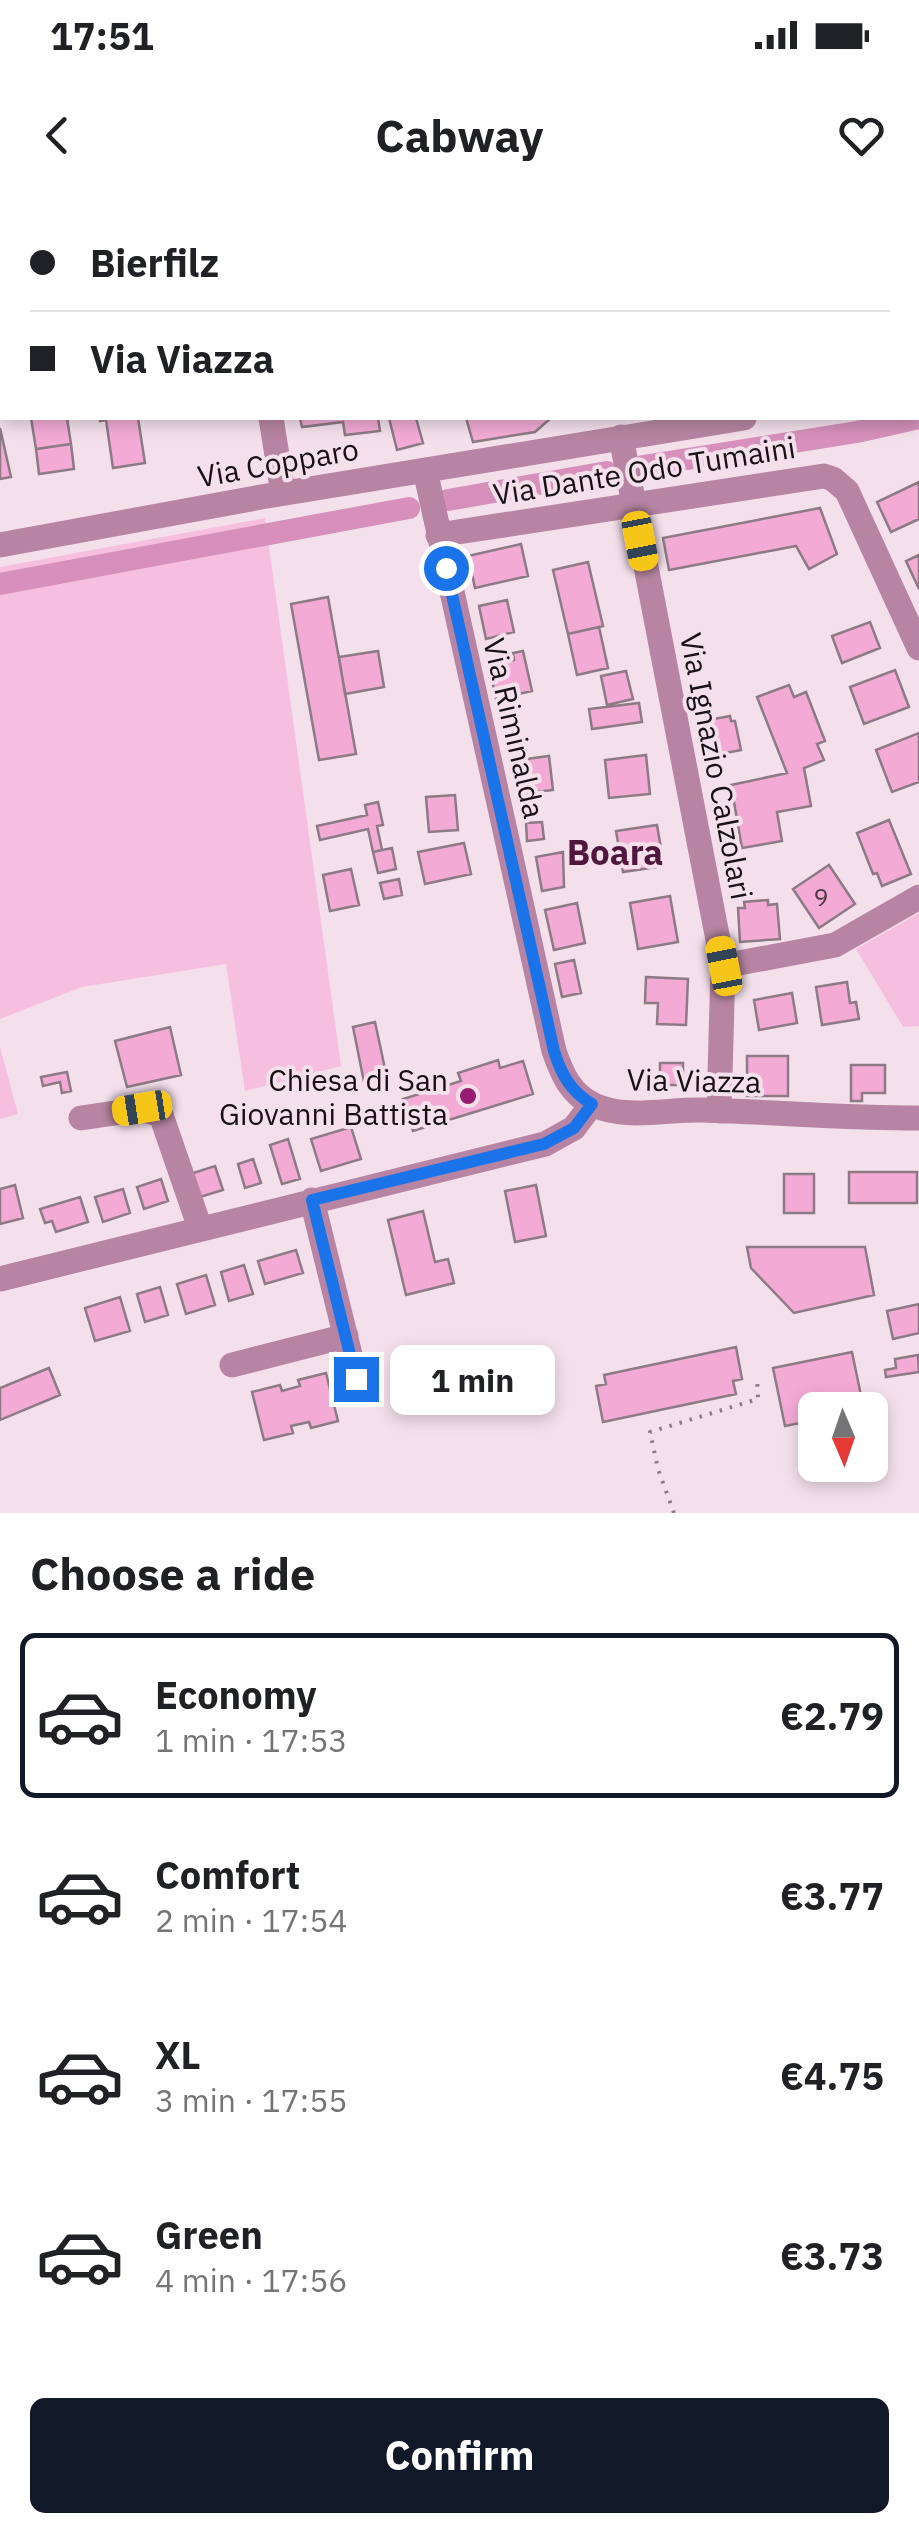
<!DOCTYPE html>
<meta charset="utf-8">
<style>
:root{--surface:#fff;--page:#f2f2f2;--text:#202124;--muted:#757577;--line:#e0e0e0;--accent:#111827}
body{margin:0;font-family:"IBM Plex Sans",sans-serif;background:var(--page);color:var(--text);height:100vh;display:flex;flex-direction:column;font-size:38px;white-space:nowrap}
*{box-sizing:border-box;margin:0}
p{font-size:32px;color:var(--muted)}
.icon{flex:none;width:55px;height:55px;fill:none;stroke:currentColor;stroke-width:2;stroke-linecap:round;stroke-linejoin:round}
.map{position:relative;height:1313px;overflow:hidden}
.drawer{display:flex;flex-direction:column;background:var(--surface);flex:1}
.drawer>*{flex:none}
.hud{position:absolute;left:0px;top:0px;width:920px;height:220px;box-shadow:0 5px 15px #0003;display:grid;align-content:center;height:220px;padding:0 30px;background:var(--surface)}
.needle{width:65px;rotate:178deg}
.tools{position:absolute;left:798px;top:1192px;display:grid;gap:20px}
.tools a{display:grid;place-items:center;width:90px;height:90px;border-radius:15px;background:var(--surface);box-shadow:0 5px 15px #0003;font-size:50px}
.end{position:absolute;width:45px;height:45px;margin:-22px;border:12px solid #1a73e8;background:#fff;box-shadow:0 0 0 5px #fff}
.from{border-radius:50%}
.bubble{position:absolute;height:70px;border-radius:15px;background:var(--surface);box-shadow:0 5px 15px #0003;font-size:32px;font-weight:800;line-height:70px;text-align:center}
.car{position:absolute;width:30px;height:60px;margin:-30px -15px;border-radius:12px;box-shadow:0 0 8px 2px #0007;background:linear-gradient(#f5c518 24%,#345 0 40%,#f5c518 0 76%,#345 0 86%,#f5c518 0)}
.hud b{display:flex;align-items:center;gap:35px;height:95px;font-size:38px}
.hud b+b{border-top:2px solid var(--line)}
.hud i{width:25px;height:25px;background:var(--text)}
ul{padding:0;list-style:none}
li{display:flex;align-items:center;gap:30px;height:165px;margin:0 20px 15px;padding:0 10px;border:5px solid transparent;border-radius:15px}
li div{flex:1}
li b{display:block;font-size:38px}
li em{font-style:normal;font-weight:800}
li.current{border-color:var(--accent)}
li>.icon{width:90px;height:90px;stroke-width:1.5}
h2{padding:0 30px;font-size:45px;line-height:120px}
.cta{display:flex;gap:20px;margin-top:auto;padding:20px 30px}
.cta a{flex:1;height:115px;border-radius:15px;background:var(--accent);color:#fff;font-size:40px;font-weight:800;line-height:115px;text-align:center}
.status{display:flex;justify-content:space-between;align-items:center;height:70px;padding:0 50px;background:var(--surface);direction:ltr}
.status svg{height:28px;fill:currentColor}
header{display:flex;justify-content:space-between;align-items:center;height:130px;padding:0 30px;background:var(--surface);font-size:45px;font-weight:800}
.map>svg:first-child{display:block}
.green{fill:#f6bfdf}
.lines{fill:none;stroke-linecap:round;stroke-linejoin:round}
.canal{stroke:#d690bb;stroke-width:22}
.building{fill:#f3abd6;stroke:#8c7a84;stroke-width:2.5}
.path{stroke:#897c83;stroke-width:4;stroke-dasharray:2.5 8;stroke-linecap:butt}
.minor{stroke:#b785a3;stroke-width:25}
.route{stroke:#1a73e8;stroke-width:12}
.poi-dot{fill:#961973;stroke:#f4e0eb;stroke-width:4}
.labels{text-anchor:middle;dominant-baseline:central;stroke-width:8;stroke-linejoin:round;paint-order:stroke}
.number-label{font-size:25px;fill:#4e3744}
.street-label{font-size:30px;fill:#171014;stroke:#f4e0eb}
.poi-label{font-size:30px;fill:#171014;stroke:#f4e0eb;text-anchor:end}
.quarter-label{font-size:35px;font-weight:bold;fill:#50163e;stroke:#f4e0eb}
</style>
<div class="status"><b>17:51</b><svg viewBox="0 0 49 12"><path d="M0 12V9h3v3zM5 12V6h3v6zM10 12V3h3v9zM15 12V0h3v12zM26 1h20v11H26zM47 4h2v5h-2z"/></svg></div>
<header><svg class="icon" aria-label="back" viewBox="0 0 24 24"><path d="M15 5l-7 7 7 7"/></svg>Cabway<svg class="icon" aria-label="heart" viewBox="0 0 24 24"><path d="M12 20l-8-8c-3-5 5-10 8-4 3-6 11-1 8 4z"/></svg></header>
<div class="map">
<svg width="919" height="1313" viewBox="0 0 919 1313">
<rect width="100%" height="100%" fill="#f4e0eb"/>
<path class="green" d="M265 318 341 866 245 891 226 764 82 787 0 819V367Z
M919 713V826L903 827 856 749Z
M0 847 18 914 0 919Z"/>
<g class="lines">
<path class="canal" d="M643 266 857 232 919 218
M448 300 607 272
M0 384 409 308"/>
</g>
<path class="building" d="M31 218H67L71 244 36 249Z
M100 218H138L145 263 113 268 106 220 100 221Z
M300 218H378L380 231 345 235 343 222 302 227Z
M389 218H416L423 243 397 250Z
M466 218H551L535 232 473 242Z
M0 228 11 277 0 279Z
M71 244 74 269 39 274 36 249Z
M919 282V319L891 332 877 302Z
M820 308 837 354 809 369 796 346 669 370 663 338Z
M521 344 528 376 475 388 468 356Z
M919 355V389L906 361Z
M588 362 603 426 568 434 553 370Z
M328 397 356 554 319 560 291 404Z
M507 400 514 432 486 439 479 406Z
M870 422 880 448 842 463 832 436Z
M599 427 608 468 577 475 568 434Z
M378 451 384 487 345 494 339 457Z
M523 451 532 491 496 499 489 465 514 460 513 453Z
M895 470 909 507 864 524 850 487Z
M626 471 633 499 607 505 601 476Z
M789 485 794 497 806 492 825 541 817 544 824 560 804 568 811 606 777 612 782 641 742 648 731 585 787 573 757 497Z
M639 503 642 522 592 529 589 509Z
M730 516 731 521H735L741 550 710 556 703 521Z
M919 533V582L892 592 876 550Z
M646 555 650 594 609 598 605 560Z
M549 556 553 590 519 594 518 560Z
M455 595 458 630 429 632 426 597Z
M378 602 383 625 377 626 382 650 373 652 368 629 320 640 317 626 367 615 365 605Z
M889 620 911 674 882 686 877 673 873 674 857 633Z
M542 622 544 639 527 641 526 623Z
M657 625 664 666 623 672 616 631Z
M464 643 471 674 425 684 418 652Z
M392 648 396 669 378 673 373 652Z
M563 652 564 687 542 691 536 657Z
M829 665 855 704 819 728 793 689Z
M351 669 359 705 330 711 323 675Z
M399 679 402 695 384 699 380 683Z
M670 696 678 742 638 749 630 703Z
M768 700V705L777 704 780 739 740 742 738 708H745L744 702Z
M577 703 585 743 554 750 545 710Z
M574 760 581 793 562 797 555 764Z
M646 777 688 779 686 825 657 824 658 803H645Z
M847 782 850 803 856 802 859 819 822 825 816 787Z
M792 793 797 823 759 830 754 800Z
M375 822 387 878 364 882 353 827Z
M170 827 181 875 127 887 115 841Z
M747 856H788V896H747Z
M498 860 500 868 523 861 533 894 413 931 403 899 461 881 458 873Z
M660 863H683V885H660Z
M851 865H885V893H862V901H851Z
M67 872 71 891 62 893 60 882 43 886 41 877Z
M351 927 361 959 321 971 311 939Z
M288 939 300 979 282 984 270 945Z
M253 959 261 983 245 988 238 964Z
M215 966 223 990 200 997 193 973Z
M849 972H917V1003H849Z
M784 974H814V1013H784Z
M161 979 168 1001 144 1009 137 987Z
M15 985 23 1018 0 1024V989Z
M536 985 546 1036 515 1042 505 991Z
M123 989 130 1013 103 1022 95 997Z
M80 997 88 1022 56 1032 52 1021 45 1023 40 1009Z
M423 1011 435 1062 448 1059 454 1083 406 1095 388 1020Z
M747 1047H865L874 1095 794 1113 751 1068Z
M296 1050 303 1073 265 1084 258 1061Z
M244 1065 253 1094 229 1101 221 1072Z
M206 1075 215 1105 186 1114 177 1084Z
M160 1087 168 1115 145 1122 137 1094Z
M120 1097 130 1131 95 1141 85 1108Z
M919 1104V1133L893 1139 887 1111Z
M736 1147 742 1179 733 1181 736 1194 603 1222 596 1186 606 1184 604 1175Z
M852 1152 864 1210H815V1220L785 1226 773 1168Z
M918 1155 919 1172 886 1177 885 1170 896 1168 895 1159Z
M49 1168 60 1195 0 1220V1188Z
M326 1173 338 1221 311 1228 309 1222 291 1226 293 1233 264 1240 252 1192 280 1185 282 1191 300 1186 298 1180Z"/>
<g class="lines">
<path class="path" d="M0 2 9 0
M674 1313 658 1269 650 1232 758 1199 757 1177"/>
<path class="minor" d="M239 0V2
M918 186 919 185
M271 218 283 293
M621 237 723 766 719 911
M425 270 554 851C562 874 571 895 594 905 626 920 668 909 702 910 774 912 846 918 919 918
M438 335 824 276 833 279 847 291 919 448
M0 345 261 297 744 218
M723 766 835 745 919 697
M81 918 142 909 161 915 200 1028
M312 1000 356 1179
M0 1079 545 944 574 928 592 904
M232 1165 346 1136"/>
</g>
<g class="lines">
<path class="route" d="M356 1179 312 1000 544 944 574 928 592 904C571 892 561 874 554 851L446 368"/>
</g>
<circle class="poi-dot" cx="468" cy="896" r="10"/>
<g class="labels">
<g class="number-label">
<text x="821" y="696">9</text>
</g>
<g class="street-label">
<text transform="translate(278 262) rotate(-10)">Via Copparo</text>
<text transform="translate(644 270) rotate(-9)">Via Dante Odo Tumaini</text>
<text transform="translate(515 528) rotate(77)">Via Riminalda</text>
<text transform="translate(717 566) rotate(79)">Via Ignazio Calzolari</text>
<text transform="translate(694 880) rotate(1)">Via Viazza</text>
</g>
<g class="poi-label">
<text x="448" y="879">Chiesa di San<tspan x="448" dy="34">Giovanni Battista</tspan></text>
</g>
<g class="quarter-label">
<text x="615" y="652">Boara</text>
</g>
</g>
</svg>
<div class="tools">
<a><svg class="needle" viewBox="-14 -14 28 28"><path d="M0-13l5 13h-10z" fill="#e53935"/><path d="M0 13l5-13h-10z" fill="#757577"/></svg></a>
</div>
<i class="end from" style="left:446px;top:368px"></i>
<i class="end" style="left:356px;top:1179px"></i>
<div class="bubble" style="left:390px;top:1145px;width:165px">1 min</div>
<i class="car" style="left:640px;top:341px;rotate:169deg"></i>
<i class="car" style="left:724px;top:766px;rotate:349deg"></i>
<i class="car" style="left:142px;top:908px;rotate:261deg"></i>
<div class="hud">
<b><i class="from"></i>Bierfilz</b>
<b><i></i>Via Viazza</b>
</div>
</div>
<section class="drawer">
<h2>Choose a ride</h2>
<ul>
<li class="current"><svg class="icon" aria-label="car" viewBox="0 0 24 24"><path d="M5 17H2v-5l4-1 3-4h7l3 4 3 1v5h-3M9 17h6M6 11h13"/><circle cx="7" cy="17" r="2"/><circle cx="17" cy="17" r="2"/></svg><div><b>Economy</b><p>1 min · 17:53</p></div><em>€2.79</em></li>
<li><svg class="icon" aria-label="car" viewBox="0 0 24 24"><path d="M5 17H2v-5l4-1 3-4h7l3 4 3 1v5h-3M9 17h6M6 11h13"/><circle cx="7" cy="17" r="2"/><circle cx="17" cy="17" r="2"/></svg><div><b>Comfort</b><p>2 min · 17:54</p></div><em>€3.77</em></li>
<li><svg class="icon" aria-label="car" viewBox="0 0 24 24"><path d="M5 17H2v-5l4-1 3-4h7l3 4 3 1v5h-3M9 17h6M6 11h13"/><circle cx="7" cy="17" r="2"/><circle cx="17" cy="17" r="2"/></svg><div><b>XL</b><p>3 min · 17:55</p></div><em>€4.75</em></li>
<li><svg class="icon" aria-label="car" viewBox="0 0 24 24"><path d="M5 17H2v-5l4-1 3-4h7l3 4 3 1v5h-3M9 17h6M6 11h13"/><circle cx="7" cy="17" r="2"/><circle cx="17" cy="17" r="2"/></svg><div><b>Green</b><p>4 min · 17:56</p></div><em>€3.73</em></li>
</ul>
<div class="cta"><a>Confirm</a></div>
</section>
